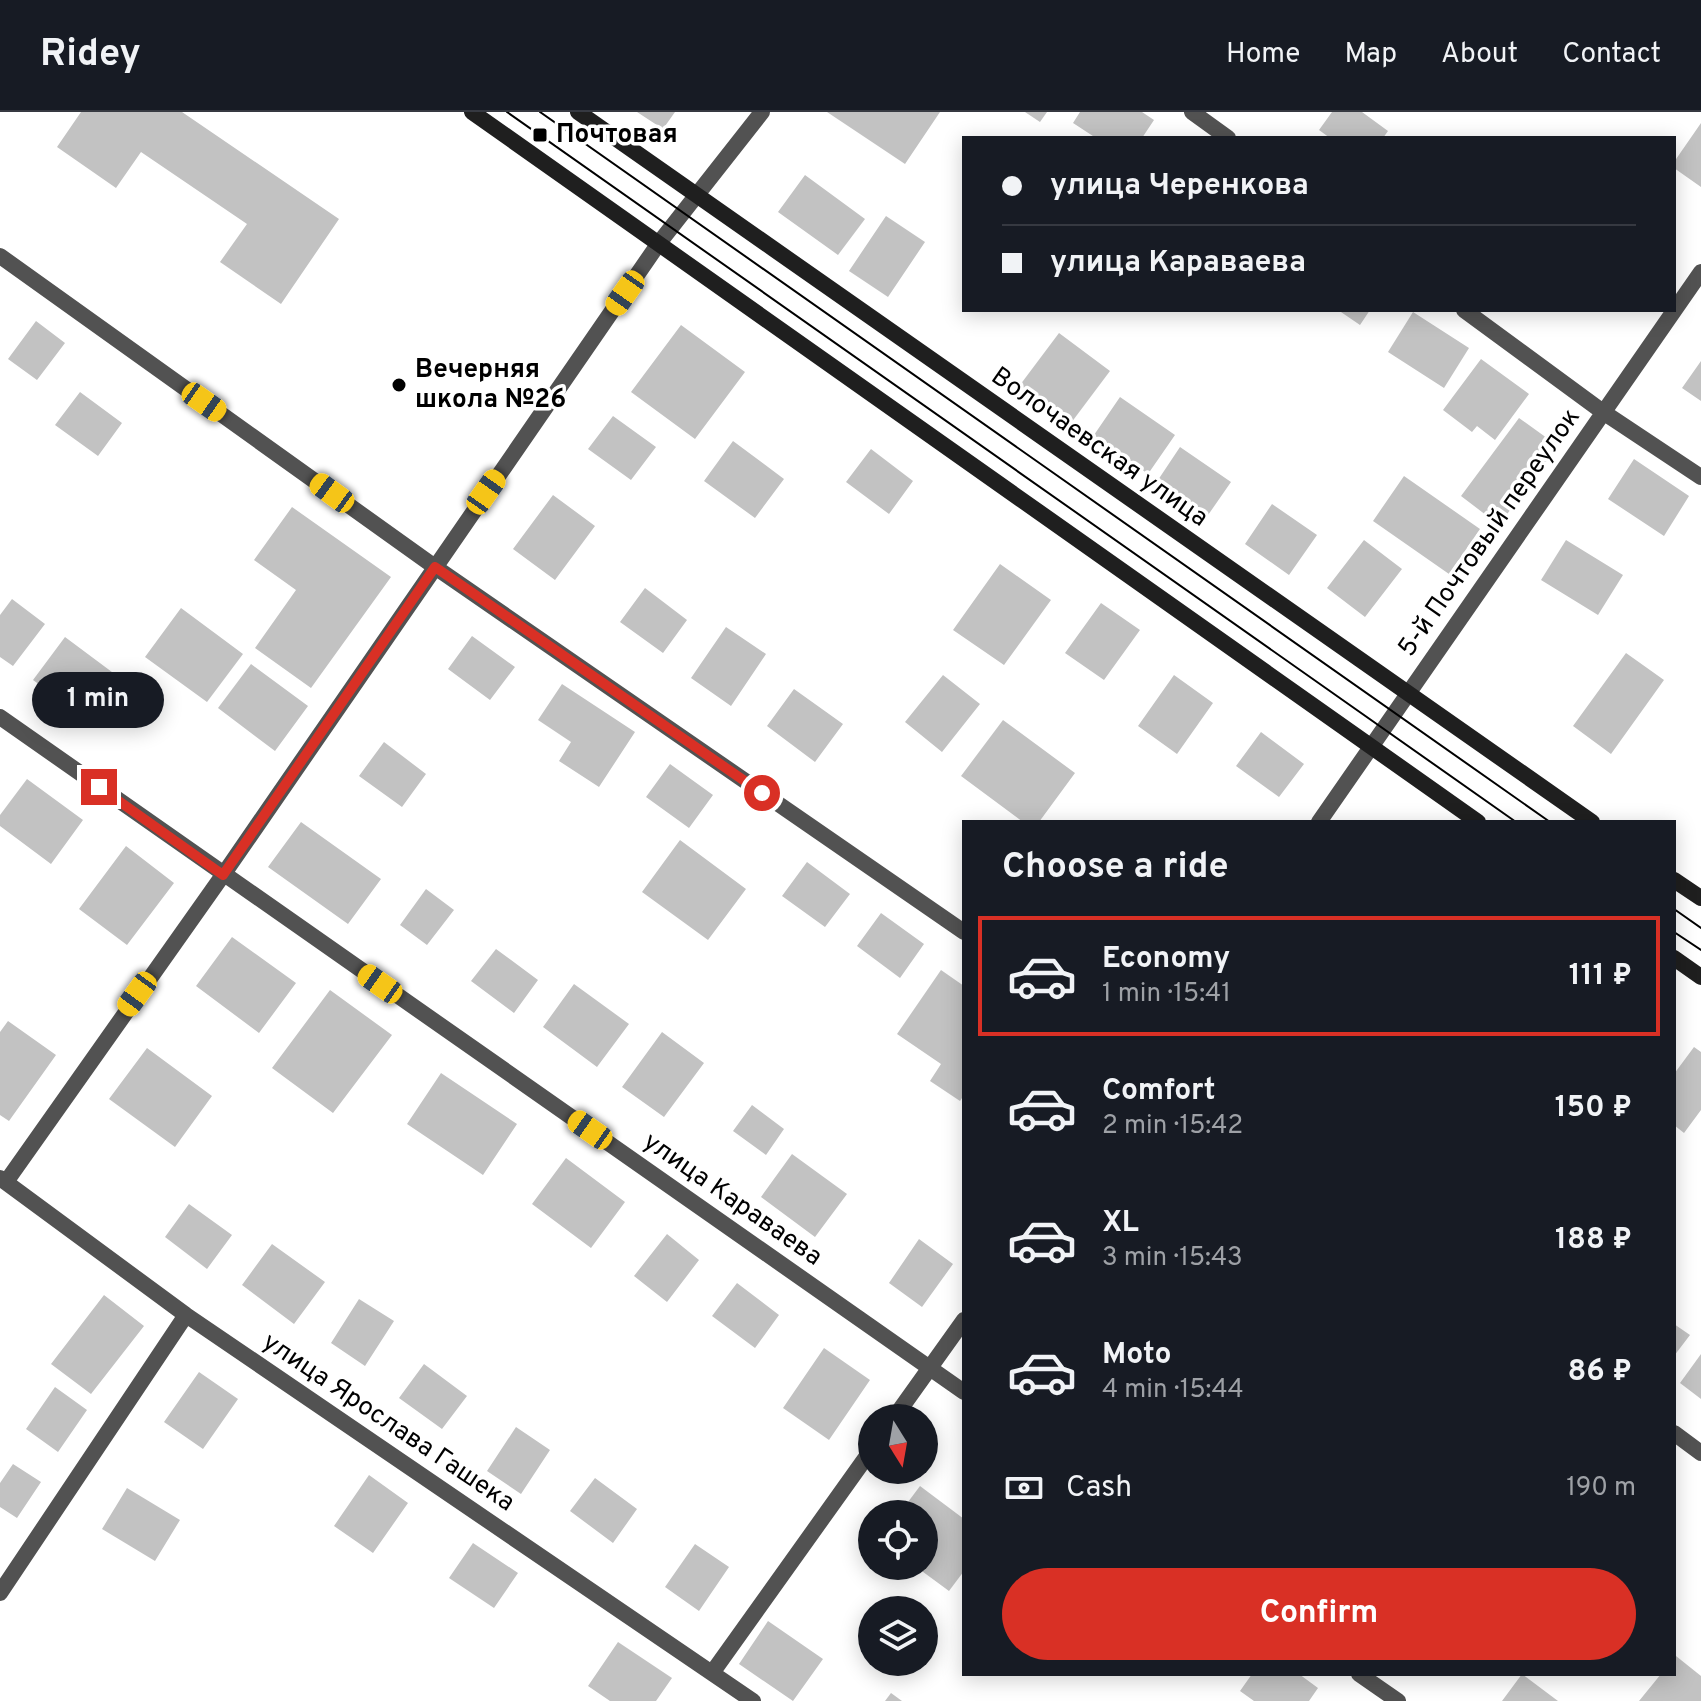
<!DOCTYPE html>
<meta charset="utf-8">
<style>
:root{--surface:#171b24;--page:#242831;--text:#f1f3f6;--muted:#9ea1a6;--line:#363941;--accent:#d93025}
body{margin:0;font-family:Overpass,sans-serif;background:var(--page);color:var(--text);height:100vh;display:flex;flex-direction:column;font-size:30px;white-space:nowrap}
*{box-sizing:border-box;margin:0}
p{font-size:26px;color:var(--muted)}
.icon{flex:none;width:44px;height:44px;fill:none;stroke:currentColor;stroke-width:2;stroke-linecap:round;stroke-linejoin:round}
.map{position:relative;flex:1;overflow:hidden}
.panel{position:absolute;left:962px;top:708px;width:714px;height:856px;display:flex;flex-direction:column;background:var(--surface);border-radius:0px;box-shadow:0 4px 20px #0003}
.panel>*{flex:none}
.hud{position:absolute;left:962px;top:24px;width:714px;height:176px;border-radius:0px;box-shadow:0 4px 20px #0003;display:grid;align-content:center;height:176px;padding:0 40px;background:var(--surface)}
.needle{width:52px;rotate:169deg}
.fabs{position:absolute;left:858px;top:1292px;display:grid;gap:16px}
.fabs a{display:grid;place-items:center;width:80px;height:80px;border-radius:50%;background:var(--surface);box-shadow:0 4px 20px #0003;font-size:40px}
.end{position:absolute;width:36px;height:36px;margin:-18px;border:10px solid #d93025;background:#fff;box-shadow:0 0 0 4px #fff}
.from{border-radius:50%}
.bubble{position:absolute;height:56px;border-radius:28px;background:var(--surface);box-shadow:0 4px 20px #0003;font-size:26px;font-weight:700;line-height:56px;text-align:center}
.car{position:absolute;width:24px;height:48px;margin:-24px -12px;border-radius:10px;box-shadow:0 0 6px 2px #0007;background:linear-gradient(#f5c518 24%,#345 0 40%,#f5c518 0 76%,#345 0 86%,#f5c518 0)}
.hud b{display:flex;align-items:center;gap:28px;height:76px;font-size:30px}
.hud b+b{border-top:2px solid var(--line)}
.hud i{width:20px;height:20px;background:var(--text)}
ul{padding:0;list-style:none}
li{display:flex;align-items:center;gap:24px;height:120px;margin:0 16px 12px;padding:0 24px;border:4px solid transparent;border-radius:0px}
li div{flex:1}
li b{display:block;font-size:30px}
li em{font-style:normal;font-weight:700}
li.on{border-color:var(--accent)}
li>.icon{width:72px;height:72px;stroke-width:1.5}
h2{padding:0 40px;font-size:36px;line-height:96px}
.pay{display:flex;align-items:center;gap:20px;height:88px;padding:0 40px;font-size:30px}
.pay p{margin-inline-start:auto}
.cta{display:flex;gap:16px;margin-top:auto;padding:16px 40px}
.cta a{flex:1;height:92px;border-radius:48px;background:var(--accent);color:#fff;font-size:32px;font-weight:700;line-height:92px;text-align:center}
header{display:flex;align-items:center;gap:48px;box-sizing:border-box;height:112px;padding:0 40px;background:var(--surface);border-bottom:2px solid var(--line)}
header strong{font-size:38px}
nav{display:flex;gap:44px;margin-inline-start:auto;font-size:28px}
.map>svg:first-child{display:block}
.building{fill:#c2c2c2}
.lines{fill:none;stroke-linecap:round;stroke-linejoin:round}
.street{stroke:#525252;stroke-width:16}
.secondary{stroke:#1f1f1f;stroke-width:16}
.tram{stroke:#000;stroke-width:2}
.route{stroke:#d93025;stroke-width:10}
.poi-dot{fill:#000;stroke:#fff;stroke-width:3}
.labels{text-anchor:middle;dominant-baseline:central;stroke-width:7;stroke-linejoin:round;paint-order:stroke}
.poi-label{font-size:26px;font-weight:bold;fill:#000;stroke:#fff;text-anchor:start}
.street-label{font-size:26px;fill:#000;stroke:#fff}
</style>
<header>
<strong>Ridey</strong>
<nav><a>Home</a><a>Map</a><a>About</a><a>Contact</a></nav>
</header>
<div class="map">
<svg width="1701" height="1589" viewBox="0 0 1701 1589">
<rect width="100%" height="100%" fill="#fff"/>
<path class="building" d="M81 0H182L339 107 281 192 220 150 247 112 141 40 116 76 57 35Z
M637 0H675L663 17Z
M827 0H940L905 52Z
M1025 0H1047L1040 10Z
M1080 0H1142L1154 8 1142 26H1096L1073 11Z
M1332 0H1362L1388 19 1383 26H1330L1319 18Z
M1701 11V75L1674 56V50Z
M805 63 865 107 838 143 778 100Z
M886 104 925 130 888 185 849 159Z
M1338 198H1370L1360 213Z
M1413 200 1469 236 1444 276 1388 240Z
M36 209 65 231 37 268 8 247Z
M681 213 745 260 695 327 631 280Z
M1059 221 1110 259 1071 311 1020 273Z
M1481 247 1529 282 1495 328 1477 314 1472 320 1443 298Z
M1701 249V289L1682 276Z
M80 280 122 311 98 344 55 313Z
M1120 285 1175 323 1148 362 1094 323Z
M613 304 656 335 631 368 588 337Z
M1519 306 1558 334 1499 413 1461 384Z
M733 329 784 367 755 406 704 369Z
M1180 335 1231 370 1206 406 1156 371Z
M871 337 913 369 889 402 846 370Z
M1634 347 1689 384 1664 424 1608 387Z
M1404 364 1480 417 1449 462 1373 409Z
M553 383 595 414 555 468 513 437Z
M1272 392 1317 423 1289 463 1245 432Z
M292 395 391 465 311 576 255 536 296 478 254 448Z
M1364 428 1402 457 1365 505 1327 476Z
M1566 428 1623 463 1598 503 1541 468Z
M1000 452 1051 488 1004 553 953 518Z
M645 476 687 508 663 541 620 510Z
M12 487 45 512 13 554 0 545V503Z
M1101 491 1140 518 1104 568 1065 541Z
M181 496 243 542 207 590 145 545Z
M726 515 766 542 731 594 691 566Z
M472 524 515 555 490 588 448 557Z
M65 525 120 566 89 609 33 568Z
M1626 541 1664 568 1611 642 1573 614Z
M251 552 308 594 275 639 218 596Z
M943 563 980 592 942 640 905 610Z
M1174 563 1213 591 1177 642 1138 614Z
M562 572 635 620 599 675 559 649 571 630 538 608Z
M794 577 843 612 815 650 767 614Z
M1003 608 1075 661 1039 710H1023L961 664Z
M1261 620 1304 652 1279 685 1236 654Z
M384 630 426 662 402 695 359 664Z
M670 652 713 683 689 716 646 685Z
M27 667 83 708 51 752 0 714V703Z
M301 710 381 767 348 812 268 755Z
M680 728 746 777 708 828 642 780Z
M126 734 174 771 127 833 79 797Z
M807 750 850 782 825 815 782 784Z
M426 777 454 798 427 833 400 813Z
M881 801 924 832 900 866 857 834Z
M232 825 296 871 259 921 196 874Z
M496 837 538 868 514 901 471 869Z
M941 858 964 874V983L960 989 930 969 941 952 897 922Z
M574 872 629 912 597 955 543 915Z
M330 878 392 923 333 1001 272 956Z
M8 909 56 943 9 1009 0 1003V920Z
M662 920 704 951 664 1005 622 975Z
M1694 935 1701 940V998L1684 1021 1674 1013V962Z
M147 936 212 984 175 1035 109 987Z
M441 961 517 1012 483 1063 407 1012Z
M752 993 784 1017 766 1043 733 1019Z
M792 1042 847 1082 815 1125 761 1085Z
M566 1046 625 1090 591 1136 532 1092Z
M189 1092 232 1123 207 1157 165 1125Z
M667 1122 699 1148 667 1190 634 1164Z
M919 1127 953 1152 922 1195 889 1171Z
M272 1132 325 1170 294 1212 242 1173Z
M737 1171 779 1203 755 1236 712 1204Z
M104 1183 144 1214 91 1282 51 1252Z
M359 1187 394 1209 365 1254 331 1231Z
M1674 1212 1690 1223 1674 1244Z
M824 1236 870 1268 829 1328 783 1296Z
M1701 1242V1287L1680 1271Z
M424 1252 467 1284 442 1317 399 1286Z
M199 1260 238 1287 203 1337 164 1310Z
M55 1275 87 1298 58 1340 26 1317Z
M516 1315 550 1338 521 1382 487 1359Z
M13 1352 41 1370 17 1406 0 1395V1371Z
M369 1363 408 1391 373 1441 334 1414Z
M595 1366 637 1397 613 1431 570 1399Z
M920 1374 964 1407V1459L949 1479 915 1454H924V1402H899Z
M127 1376 180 1408 155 1449 102 1417Z
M473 1431 518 1461 494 1496 449 1466Z
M695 1432 729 1455 699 1499 665 1475Z
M768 1509 823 1547 793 1589 739 1552Z
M618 1530 672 1566 656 1589H610L588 1574Z
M1676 1544 1701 1564V1589H1639L1661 1562H1674Z
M1252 1562H1299L1318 1576 1309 1589H1254L1240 1579Z
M1522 1562 1558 1589H1502Z
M891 1581 902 1589H885Z"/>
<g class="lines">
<path class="street" d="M1192 0 1228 26
M0 144 435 455 964 820
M1464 198 1603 300 1701 365
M0 605 964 1280
M1319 710 1701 160
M0 1066 186 1203 753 1589
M6 1070 223 763 659 131 762 0
M894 1306 964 1208
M1674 1321 1701 1341
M0 1481 186 1203
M712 1561 872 1337
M1359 1562 1398 1589"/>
<path class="secondary" d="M472 0 1478 710
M578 0 1592 710
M1674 768 1701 786
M1674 846 1701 865"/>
<path class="tram" d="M507 0 1516 710
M540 0 1550 710
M1674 797 1701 816
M1674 820 1701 838"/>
</g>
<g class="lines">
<path class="route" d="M99 675 223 763 435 455 762 681"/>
</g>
<g class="poi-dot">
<rect x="532" y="15" width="16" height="16" rx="4"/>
<circle cx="399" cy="273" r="8"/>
</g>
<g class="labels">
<g class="poi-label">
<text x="556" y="23">Почтовая</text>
<text x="415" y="258">Вечерняя<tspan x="415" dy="30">школа №26</tspan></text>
</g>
<g class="street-label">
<text transform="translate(1099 336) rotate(35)">Волочаевская улица</text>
<text transform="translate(1490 421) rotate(-55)">5-й Почтовый переулок</text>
<text transform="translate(732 1088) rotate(35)">улица Караваева</text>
<text transform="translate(388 1311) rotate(34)">улица Ярослава Гашека</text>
</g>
</g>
</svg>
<div class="fabs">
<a><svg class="needle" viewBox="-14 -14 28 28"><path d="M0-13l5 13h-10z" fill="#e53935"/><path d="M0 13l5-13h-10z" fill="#9ea1a6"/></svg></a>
<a><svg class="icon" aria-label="locate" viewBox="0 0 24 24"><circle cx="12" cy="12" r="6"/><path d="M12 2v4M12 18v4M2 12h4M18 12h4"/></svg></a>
<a><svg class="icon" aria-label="layers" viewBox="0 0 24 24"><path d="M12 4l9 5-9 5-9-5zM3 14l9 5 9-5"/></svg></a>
</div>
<i class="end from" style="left:762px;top:681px"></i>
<i class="end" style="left:99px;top:675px"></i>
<div class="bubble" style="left:32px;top:560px;width:132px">1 min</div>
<i class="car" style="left:625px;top:181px;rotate:215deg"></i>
<i class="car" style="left:204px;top:290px;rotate:125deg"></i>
<i class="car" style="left:486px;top:380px;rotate:35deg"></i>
<i class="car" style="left:332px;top:381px;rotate:306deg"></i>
<i class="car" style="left:380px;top:872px;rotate:305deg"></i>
<i class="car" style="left:137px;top:882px;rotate:216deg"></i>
<i class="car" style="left:590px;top:1018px;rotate:305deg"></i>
<div class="hud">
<b><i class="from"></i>улица Черенкова</b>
<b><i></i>улица Караваева</b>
</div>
<section class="panel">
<h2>Choose a ride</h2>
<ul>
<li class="on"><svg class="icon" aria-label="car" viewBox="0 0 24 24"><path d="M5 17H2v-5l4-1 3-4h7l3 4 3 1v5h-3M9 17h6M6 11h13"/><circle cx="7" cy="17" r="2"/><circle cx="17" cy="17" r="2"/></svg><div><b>Economy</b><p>1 min · 15:41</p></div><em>111 ₽</em></li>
<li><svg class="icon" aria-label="car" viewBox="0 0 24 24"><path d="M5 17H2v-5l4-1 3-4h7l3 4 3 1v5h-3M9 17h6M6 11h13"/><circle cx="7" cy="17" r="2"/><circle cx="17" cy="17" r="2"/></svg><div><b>Comfort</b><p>2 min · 15:42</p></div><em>150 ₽</em></li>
<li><svg class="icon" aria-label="car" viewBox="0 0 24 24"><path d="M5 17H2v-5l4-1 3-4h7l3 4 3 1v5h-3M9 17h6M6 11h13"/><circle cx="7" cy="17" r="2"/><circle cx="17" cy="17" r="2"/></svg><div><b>XL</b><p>3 min · 15:43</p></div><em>188 ₽</em></li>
<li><svg class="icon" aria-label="car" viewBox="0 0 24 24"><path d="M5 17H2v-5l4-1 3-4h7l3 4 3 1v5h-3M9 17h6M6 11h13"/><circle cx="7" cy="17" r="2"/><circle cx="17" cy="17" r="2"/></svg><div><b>Moto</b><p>4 min · 15:44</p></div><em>86 ₽</em></li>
</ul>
<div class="pay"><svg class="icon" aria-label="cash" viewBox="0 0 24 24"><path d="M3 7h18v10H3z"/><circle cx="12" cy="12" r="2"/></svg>Cash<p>190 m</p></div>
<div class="cta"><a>Confirm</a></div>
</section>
</div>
